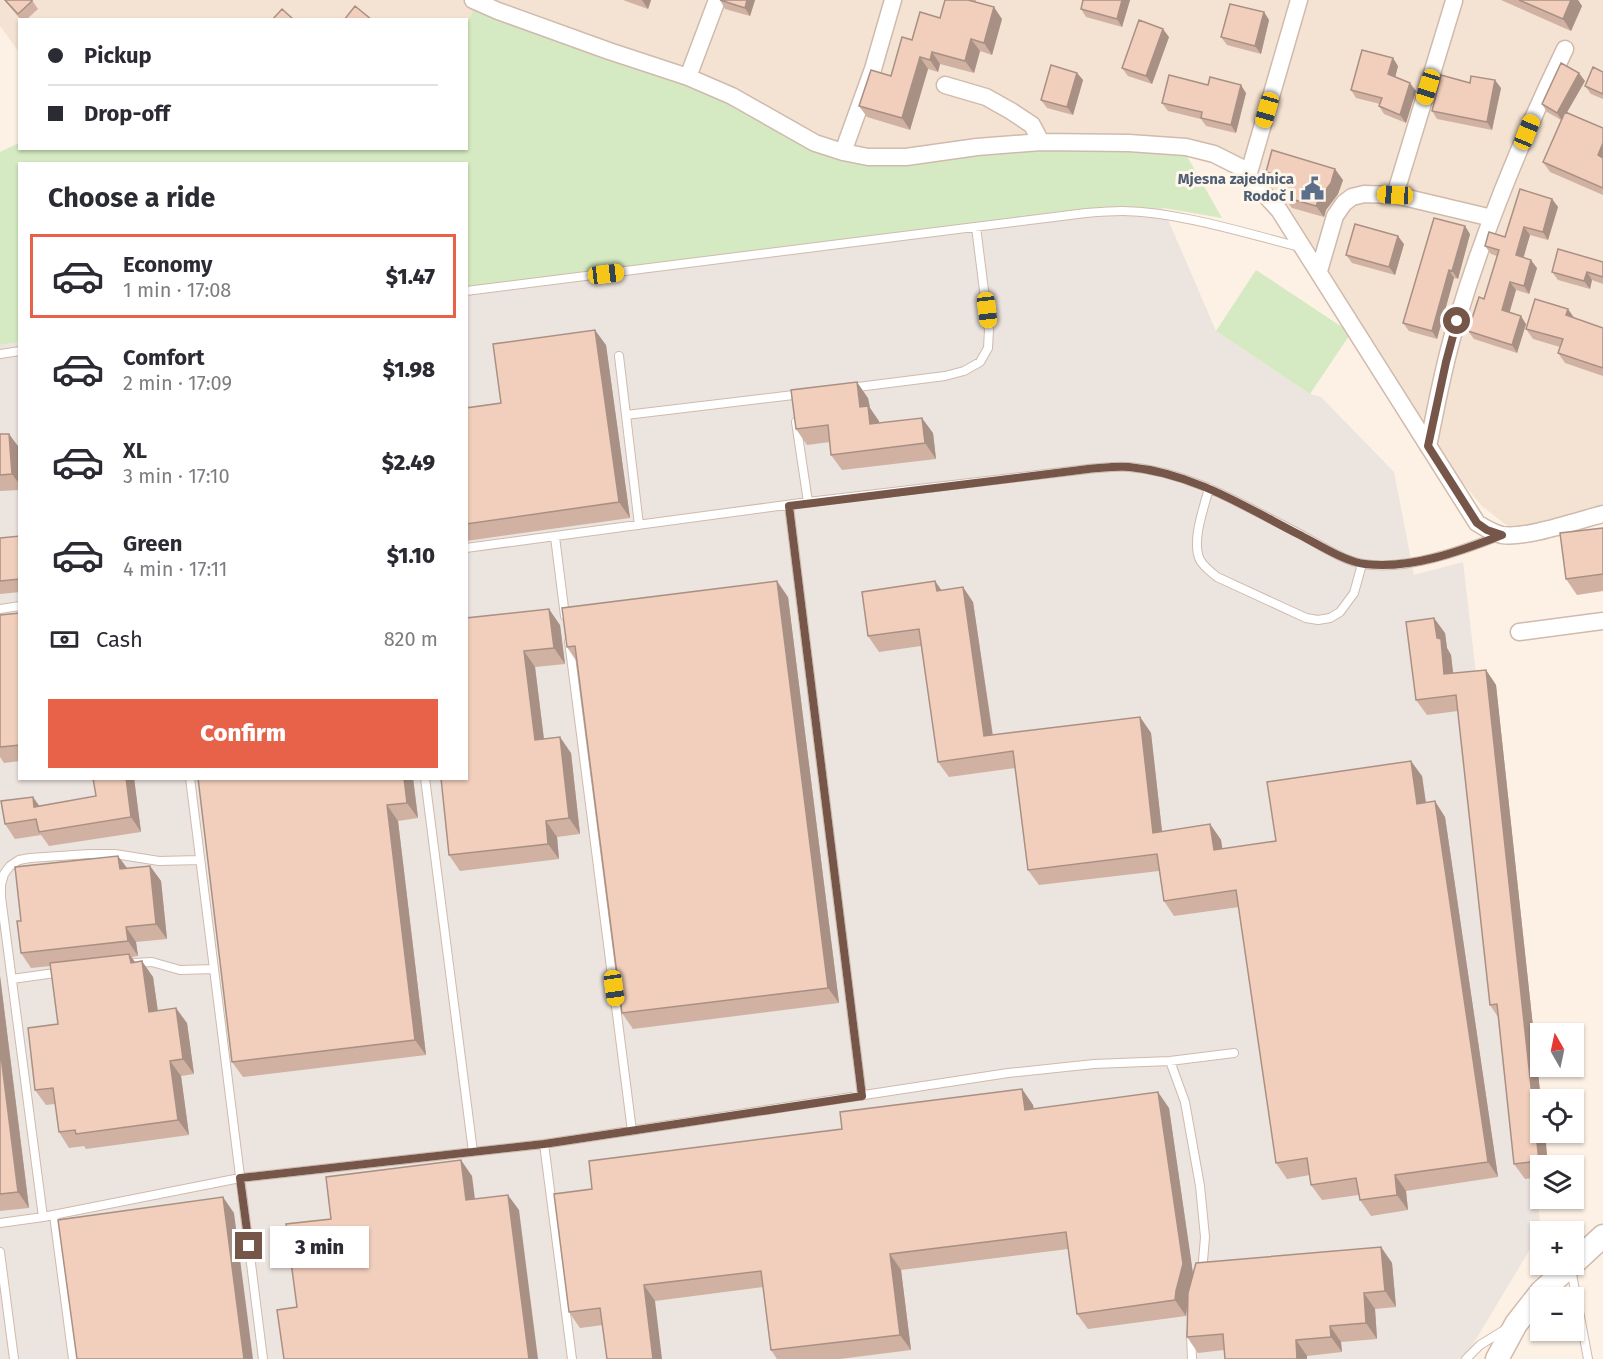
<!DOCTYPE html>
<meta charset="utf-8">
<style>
:root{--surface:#fff;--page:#f2f2f3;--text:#2b2b33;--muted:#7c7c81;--line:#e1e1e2;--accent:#e76249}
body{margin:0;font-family:"Fira Sans",sans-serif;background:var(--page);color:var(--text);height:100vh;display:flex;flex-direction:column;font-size:22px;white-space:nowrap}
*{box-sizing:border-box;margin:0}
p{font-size:20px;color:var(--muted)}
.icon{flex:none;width:33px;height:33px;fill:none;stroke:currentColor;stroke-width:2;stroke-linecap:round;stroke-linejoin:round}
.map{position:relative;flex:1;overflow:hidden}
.panel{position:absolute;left:18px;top:162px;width:450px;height:618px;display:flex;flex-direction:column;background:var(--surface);border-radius:0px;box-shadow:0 2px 4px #0004}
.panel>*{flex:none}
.hud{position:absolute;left:18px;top:18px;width:450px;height:132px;border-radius:0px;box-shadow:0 2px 4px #0004;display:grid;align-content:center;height:132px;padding:0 30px;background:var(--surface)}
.needle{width:39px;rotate:351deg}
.fabs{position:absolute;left:1530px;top:1023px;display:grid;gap:12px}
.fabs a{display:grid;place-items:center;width:54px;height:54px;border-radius:0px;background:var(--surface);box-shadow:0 2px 4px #0004;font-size:30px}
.end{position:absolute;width:27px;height:27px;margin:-14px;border:8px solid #755649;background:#fff;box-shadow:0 0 0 3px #fff}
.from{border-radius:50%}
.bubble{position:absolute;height:42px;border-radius:0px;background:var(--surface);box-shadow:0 2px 4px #0004;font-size:20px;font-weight:800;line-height:42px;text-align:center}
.car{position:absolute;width:18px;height:36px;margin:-18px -9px;border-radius:8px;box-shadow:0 0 4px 2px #0007;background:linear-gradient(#f5c518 24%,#345 0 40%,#f5c518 0 76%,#345 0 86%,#f5c518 0)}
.hud b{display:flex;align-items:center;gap:21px;height:57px;font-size:22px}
.hud b+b{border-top:2px solid var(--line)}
.hud i{width:15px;height:15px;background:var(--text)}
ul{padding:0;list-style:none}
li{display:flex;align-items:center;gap:18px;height:84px;margin:0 12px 9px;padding:0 18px;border:3px solid transparent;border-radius:0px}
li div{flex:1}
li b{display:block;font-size:22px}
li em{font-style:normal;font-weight:800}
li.current{border-color:var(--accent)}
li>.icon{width:54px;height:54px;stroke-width:1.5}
h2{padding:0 30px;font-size:27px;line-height:72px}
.pay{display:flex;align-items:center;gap:15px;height:66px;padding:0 30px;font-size:22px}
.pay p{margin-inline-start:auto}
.cta{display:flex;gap:12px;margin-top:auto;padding:12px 30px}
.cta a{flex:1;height:69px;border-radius:0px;background:var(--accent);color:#fff;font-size:24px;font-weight:800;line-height:69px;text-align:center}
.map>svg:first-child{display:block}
.residential{fill:#f4e3d2}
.industrial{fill:#ece4df}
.green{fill:#d5eac2}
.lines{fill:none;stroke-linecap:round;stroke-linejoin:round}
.lane-casing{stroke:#d0baad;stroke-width:10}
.street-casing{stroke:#d0baad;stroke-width:19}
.secondary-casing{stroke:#d3baab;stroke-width:25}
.lane{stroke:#fff;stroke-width:8}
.street{stroke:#fff;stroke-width:16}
.secondary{stroke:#fff;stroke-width:22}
.wall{fill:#d0b1a2}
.shaded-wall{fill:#a99084}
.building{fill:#f2cebc;stroke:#a99084;stroke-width:1.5}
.route{stroke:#755649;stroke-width:8}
.labels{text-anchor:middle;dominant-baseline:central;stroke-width:6;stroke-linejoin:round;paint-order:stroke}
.service-label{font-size:15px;font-weight:bold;fill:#4e5e75;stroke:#fff6ea;text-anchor:end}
</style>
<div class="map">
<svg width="1603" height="1359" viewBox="0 0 1603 1359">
<rect width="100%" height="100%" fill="#fcf1e4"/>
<path class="residential" d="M0 0H479L467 22 466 20H20L19 52 0 26Z
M483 0H1603V513L1511 529 1482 506 1430 444 1256 173 1211 148 913 149 867 151 844 146 752 103Z"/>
<path class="industrial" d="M1104 208H1163L1216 331 1310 394 1321 397 1394 472 1414 575 1463 562 1541 1231 1464 1359H0V345L19 342 20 778H466L467 287Z"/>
<path class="green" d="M476 5 689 86 756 115 828 153 1038 147 1184 151 1222 218 1163 208H1104L467 287 466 164H20L19 342 0 345V152L19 143 20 148H466L467 22Z
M1256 270 1351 333 1310 394 1216 331Z"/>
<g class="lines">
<defs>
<path id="lane" d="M466 291 1086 213C1098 212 1111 211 1123 211 1179 212 1245 233 1300 247
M0 354 20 351
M619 356 639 525
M850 388 945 376 964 371 980 362 988 348 989 330 976 227
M626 415 802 394
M796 422 808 502
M1209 488C1204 508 1191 541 1200 560 1204 567 1211 572 1217 577L1306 618 1318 620 1330 618 1340 612 1354 593 1362 564
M789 506 862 1096
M555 537 565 616
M466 548 808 502 1088 469C1102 468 1116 466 1129 467 1191 472 1244 506 1298 533 1317 543 1343 561 1364 564 1405 571 1462 551 1501 535
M0 609 20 606
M569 641 632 1131
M190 778 263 1359
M425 778 473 1152
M134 963 152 962 180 970 214 969
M12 979 62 972
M1170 1061 1185 1102 1200 1186 1205 1237 1202 1273
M544 1144 572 1359
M54 1215 73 1359
M43 1217 1 897V885L4 874 10 866 19 860 30 858 89 854H115L159 861 200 860
M0 1223 43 1217 240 1178 544 1144 1008 1073 1094 1064 1170 1061 1234 1053
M0 1252 14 1359
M1571 1269 1588 1359
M1191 1333 1192 1359
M1466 1359 1480 1345 1506 1329"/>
<path id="street" d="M473 0 498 11 609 51 688 77 732 96 815 143 843 152 868 157H906L977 147 1041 142 1129 143 1186 147 1214 154 1240 167 1279 210 1477 523C1485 528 1493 533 1502 535 1525 539 1579 520 1603 514
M688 77 717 0
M945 85 986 97 1011 111 1032 125 1041 142
M843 152 873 69 893 0
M1248 176 1299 0
M1395 195 1454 1
M1319 271 1335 216 1344 203 1352 197 1364 194 1395 195 1492 218
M1428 446C1437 404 1444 362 1457 321 1485 227 1523 136 1565 49
M1519 632 1603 621"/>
<path id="secondary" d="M1574 1263 1603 1236
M1497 1359 1516 1324 1541 1292 1572 1264"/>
</defs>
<use href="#lane" class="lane-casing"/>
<use href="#street" class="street-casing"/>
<use href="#secondary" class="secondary-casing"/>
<use href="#lane" class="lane"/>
<use href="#street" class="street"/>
<use href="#secondary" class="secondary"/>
</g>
<path class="wall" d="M4 0H32L38 9 26 20H21Z
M623 0H651L648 9Z
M720 0H755L750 16 725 9Z
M945 0H976V2L1002 19 992 55 980 51 974 73 940 64 938 72 928 69 910 130 867 117 859 106 891 76 940 18Z
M1083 0H1130L1122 27 1086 17 1081 9Z
M1501 0H1578L1582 6 1571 31Z
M1264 12 1269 20 1261 54 1227 45 1221 37Z
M1169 37 1152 84 1128 76 1122 68Z
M1398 66 1395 77 1416 91 1406 123 1384 114 1379 106 1380 104 1356 98 1351 90Z
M1603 72V99L1591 94 1585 86Z
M1077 73 1083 80 1073 115 1047 108 1041 100Z
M1585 81 1567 112 1603 128V195L1550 172 1543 162 1561 120 1547 112 1542 104Z
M1208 85 1246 93 1236 133 1206 126 1201 119 1168 111 1162 103Z
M1501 88 1492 130 1437 119 1432 111Z
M1266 172 1343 180 1338 194 1326 210 1324 217 1292 208 1284 197 1287 187 1273 183Z
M1552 199 1558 207 1548 240 1530 235 1523 257 1537 268 1529 294 1516 290 1509 313 1526 324 1517 353 1474 339 1468 331 1484 299 1497 256 1491 254 1485 246 1505 237Z
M1470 234 1458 279 1454 278 1437 339 1409 331 1403 323Z
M1404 244 1395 275 1352 263 1346 255Z
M1603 262V284L1592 280 1590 289 1558 280 1552 272Z
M1574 318 1603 328V376L1565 363 1558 353 1560 347 1533 339 1526 329Z
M606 345 630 518 466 541V408L501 403Z
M868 398 870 408 879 423 933 433 936 459 842 470 831 455 830 442 807 445 796 429Z
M0 434H9L20 449V490L0 491Z
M1603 528V591L1577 595 1566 579Z
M20 536V592L0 594V538Z
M935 581 941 590 973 602 993 735 1140 717 1151 733 1162 832 1210 824 1221 840 1222 849 1276 841 1422 776 1426 802 1445 817 1498 1177 1406 1191 1408 1210 1371 1216 1360 1200 1359 1195 1322 1200 1311 1185 1310 1175 1287 1179 1276 1163 1239 907 1174 916 1164 901 1159 871 1039 885 1028 870 1015 768 949 777 938 762 921 646 879 652 868 636Z
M788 597 839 1003 633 1029 622 1013 577 662 567 647Z
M20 613V761L4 763 0 757V615Z
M466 618 560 625 565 664 535 667 544 739 571 753 580 834 557 837 559 859 460 871 449 855Z
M1445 633 1447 648 1451 655 1453 673 1486 670 1496 685 1548 1166H1540V1177L1525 1179 1514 1164 1498 1017 1490 1005 1458 711 1427 715 1416 700Z
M93 778H134L141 832 49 846 41 835 15 839 5 824 39 806 96 796Z
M198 778H413L418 818 398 821 426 1055 243 1077 232 1062Z
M118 856 127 868 150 866 161 881 167 939 136 942 138 956 132 957 135 962 153 977 158 1011 187 1023 194 1074 181 1076 189 1135 86 1149 84 1146 69 1148 59 1132 55 1104 46 1105 35 1090 58 1024 51 966 31 968 21 953V921Z
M0 976 29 1208 0 1211Z
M1022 1089 1033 1105 1034 1109 1169 1108 1193 1275 1381 1247 1392 1263 1396 1307 1375 1309 1377 1339 1341 1342 1342 1352 1307 1356 1224 1350 1198 1353 1187 1337 1188 1302 1186 1316 1088 1329 1077 1314 1068 1249 901 1270 911 1350 840 1359H777L771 1350 763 1287 655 1301 603 1325 580 1328 569 1312 592 1189 842 1129Z"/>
<path class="shaded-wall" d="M642 0H651L648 9Z
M747 0H755L750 16 745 8Z
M1122 0H1130L1122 27 1117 19Z
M1571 0H1578L1582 6 1571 31 1563 19Z
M994 7 1002 19 992 55 984 43Z
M1264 12 1269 20 1261 54 1255 46Z
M1163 29 1169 37 1152 84 1146 76Z
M971 39 980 51 974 73 965 61Z
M932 52 940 64 938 72 930 60Z
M920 57 928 69 910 130 902 118Z
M1393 58 1398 66 1394 82 1388 74Z
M1077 73 1083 80 1073 115 1067 107Z
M1579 73 1585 81 1562 121 1557 113Z
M1495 80 1501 88 1492 130 1487 122Z
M1410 83 1416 91 1406 123 1400 115Z
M1241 85 1246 93 1236 133 1231 125Z
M1603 143V162L1598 155Z
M1335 169 1343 180 1338 194 1326 210 1324 217 1316 206 1319 199Z
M1552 199 1558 207 1548 240 1543 232Z
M1465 226 1470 234 1458 279 1452 271Z
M1524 227 1530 235 1522 263 1516 255Z
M1398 236 1404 244 1395 275 1389 267Z
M1531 260 1537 268 1529 294 1524 286Z
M1449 270 1454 278 1437 339 1432 331Z
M1587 272 1592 280 1590 289 1584 281Z
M1510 282 1516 290 1508 318 1502 310Z
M1568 309 1575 319 1566 315Z
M1521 316 1526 324 1517 353 1512 345Z
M595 330 606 345 630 518 619 502Z
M857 382 868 398 870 408 879 421 881 439 870 424 860 407Z
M922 418 933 433 936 459 925 443Z
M9 434 20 449V485L12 474Z
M777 581 788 597 839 1003 828 988Z
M935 581 946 597 937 591Z
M963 587 973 602 995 752 984 736Z
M549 609 560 625 565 664 554 648Z
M1434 618 1445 633 1447 648 1451 655 1455 689 1444 674 1437 638Z
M524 651 535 667 546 756 535 740Z
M1486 670 1496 685 1541 1100 1540 1132H1545L1548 1166H1542L1539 1161Z
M1140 717 1151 733 1164 849 1153 833Z
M560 737 571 753 580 834 569 818Z
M1411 761 1422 776 1428 819 1417 804Z
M126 778H134L141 832 131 817Z
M404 778H413L418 818 407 803Z
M33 797 43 811 34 807Z
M1435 801 1445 817 1498 1177 1488 1162Z
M387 805 398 821 426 1055 415 1040Z
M546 821 557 837 559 859 548 844Z
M1210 824 1221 840 1225 865 1214 850Z
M118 856 129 871 120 869Z
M150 866 161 881 167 939 156 924Z
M126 927 136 942 138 956 128 941Z
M129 954 140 969 131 963Z
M142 961 153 977 160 1027 149 1012Z
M0 976 29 1208 18 1192 0 1048Z
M176 1008 187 1023 194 1074 183 1059Z
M170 1061 181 1076 189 1135 178 1120Z
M1022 1089 1033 1105 1036 1126 1025 1110Z
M1158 1092 1169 1108 1194 1280 1187 1307 1186 1316 1175 1300Z
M461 1160 472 1176 477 1215 466 1200Z
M1395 1175 1406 1191 1408 1210 1397 1195Z
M508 1195 519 1210 538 1359H529Z
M223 1197 234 1213 253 1359H244Z
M1381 1247 1392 1263 1396 1307 1385 1291Z
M890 1254 901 1270 911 1350 900 1335Z
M644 1285 655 1301 662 1359H653Z
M1364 1293 1375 1309 1377 1339 1366 1323Z
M1330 1326 1341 1342 1342 1352 1331 1337Z
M1296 1340 1307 1356V1359H1297Z"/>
<path class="building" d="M5 0H32V1L18 14Z
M720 0H747L745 8Z
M945 0H968L994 7 984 43 971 39 965 61 932 52 930 60 920 57 902 118 859 106 871 70 891 76 902 37 912 40 920 12 940 18Z
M1083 0H1122L1117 19 1081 9Z
M1519 0H1571L1563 19Z
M1230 4 1264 12 1255 46 1221 37Z
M355 6 372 20H344Z
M282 9 294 20H272Z
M1139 20 1163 29 1146 76 1122 68Z
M1362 50 1393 58 1388 74 1410 83 1400 115 1379 106 1382 98 1351 90Z
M1561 63 1579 73 1557 113 1542 104Z
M1051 65 1077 73 1067 107 1041 100Z
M1593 67 1603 72V94L1585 86Z
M1169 75 1208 85 1210 77 1241 85 1231 125 1201 118 1202 112 1162 103Z
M1441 75 1470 83 1471 76 1495 80 1487 122 1432 111Z
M1565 112 1603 128V143L1598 155 1603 158V188L1543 162Z
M1272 150 1335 169 1331 183 1319 199 1316 206 1284 197 1289 179 1266 172Z
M1520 189 1552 199 1543 232 1524 227 1516 255 1531 260 1524 286 1510 282 1502 310 1521 316 1512 345 1468 331 1479 297 1484 299 1499 250 1485 246 1488 235 1489 232 1505 237Z
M1434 218 1465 226 1452 271 1449 270 1432 331 1403 323Z
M1355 224 1398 236 1389 267 1346 255Z
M1558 249 1603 262V277L1587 272 1584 281 1552 272Z
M1535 299 1568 309 1566 315 1603 328V368L1558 353 1563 339 1526 329Z
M595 330 619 502 466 524V408L501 403 493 344Z
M857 382 860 407 868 406 870 424 922 418 925 443 831 455 828 425 796 429 791 390Z
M0 434H9L12 474 0 475Z
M1603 528V574L1566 579 1560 533Z
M20 536V579L0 581V538Z
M777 581 828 988 622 1013 575 646 567 647 562 608Z
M935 581 937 591 963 587 984 736 1140 717 1153 833 1210 824 1214 850 1276 841 1267 782 1411 761 1417 804 1435 801 1488 1162 1395 1175 1397 1195 1360 1200 1356 1178 1311 1185 1307 1158 1276 1163 1236 890 1164 901 1157 854 1028 870 1013 751 938 762 919 629 868 636 862 592Z
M549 609 554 648 524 651 535 740 560 737 569 818 546 821 548 844 449 855 441 778H466V618Z
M20 613V745L0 747V615Z
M1434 618 1437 638 1441 639 1444 674 1486 670 1539 1161 1514 1164 1497 1004 1490 1005 1456 695 1416 700 1406 622Z
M93 778H126L131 817 39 832 36 819 5 824 1 801 33 797 34 807 96 796Z
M198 778H404L407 803 387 805 415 1040 232 1062Z
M118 856 120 869 150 866 156 924 126 927 128 941 21 953 17 921H21L15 867Z
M129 954 131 963 142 961 149 1012 176 1008 183 1059 170 1061 178 1120 76 1134 75 1130 59 1132 53 1088 35 1090 28 1028 58 1024 50 963Z
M0 1048 18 1192 0 1194Z
M1022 1089 1025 1110 1158 1092 1183 1264 1176 1291 1175 1300 1077 1314 1066 1232 890 1254 900 1335 771 1350 761 1271 644 1285 653 1359H607L600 1308 569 1312 554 1194 592 1189 589 1161 842 1129 840 1112Z
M461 1160 466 1200 508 1195 529 1359H284L277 1310 297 1307 286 1224 331 1219 326 1177Z
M223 1197 244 1359H77L58 1220Z
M1381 1247 1385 1291 1364 1293 1366 1323 1330 1326 1331 1337 1296 1340 1297 1359H1225L1223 1334 1187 1337 1188 1293 1196 1263Z"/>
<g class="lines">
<path class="route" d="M249 1246 240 1178 544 1144 862 1096 789 506 1088 469C1102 468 1116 466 1129 467 1192 473 1244 506 1298 534 1316 543 1345 562 1365 564 1409 570 1461 551 1502 535L1487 530 1477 523 1428 446 1446 362 1457 321"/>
</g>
<defs>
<symbol id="civic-bare" viewBox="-9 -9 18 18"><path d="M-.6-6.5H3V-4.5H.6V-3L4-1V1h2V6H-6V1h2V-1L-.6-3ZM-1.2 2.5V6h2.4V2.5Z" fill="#5c6f8a" stroke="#fff6ea" stroke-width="2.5" paint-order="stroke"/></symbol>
</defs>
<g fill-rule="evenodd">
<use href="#civic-bare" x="1296" y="172" width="33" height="33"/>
</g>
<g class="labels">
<g class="service-label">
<text x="1294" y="179">Mjesna zajednica<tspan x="1294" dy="17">Rodoč I</tspan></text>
</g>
</g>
</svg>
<div class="fabs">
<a><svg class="needle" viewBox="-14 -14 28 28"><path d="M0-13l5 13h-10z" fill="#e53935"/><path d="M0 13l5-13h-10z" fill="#7c7c81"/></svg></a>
<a><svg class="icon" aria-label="locate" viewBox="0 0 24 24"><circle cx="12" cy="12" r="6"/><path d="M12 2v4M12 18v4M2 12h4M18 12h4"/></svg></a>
<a><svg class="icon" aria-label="layers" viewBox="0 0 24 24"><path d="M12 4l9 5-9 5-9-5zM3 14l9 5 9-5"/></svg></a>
<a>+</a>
<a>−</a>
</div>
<i class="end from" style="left:1457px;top:321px"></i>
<i class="end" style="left:249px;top:1246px"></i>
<div class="bubble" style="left:270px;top:1226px;width:99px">3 min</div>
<i class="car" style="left:1428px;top:87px;rotate:197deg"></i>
<i class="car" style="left:1267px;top:110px;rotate:196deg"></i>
<i class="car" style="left:1527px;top:132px;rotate:22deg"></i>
<i class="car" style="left:1395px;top:195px;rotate:273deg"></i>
<i class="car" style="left:606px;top:274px;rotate:83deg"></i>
<i class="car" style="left:987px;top:310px;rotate:173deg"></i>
<i class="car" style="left:614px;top:988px;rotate:172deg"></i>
<div class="hud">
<b><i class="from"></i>Pickup</b>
<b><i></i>Drop-off</b>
</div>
<section class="panel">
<h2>Choose a ride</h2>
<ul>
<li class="current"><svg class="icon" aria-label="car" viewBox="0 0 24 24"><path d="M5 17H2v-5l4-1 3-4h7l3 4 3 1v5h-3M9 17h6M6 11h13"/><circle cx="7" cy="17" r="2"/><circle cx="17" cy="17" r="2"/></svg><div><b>Economy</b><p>1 min · 17:08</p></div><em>$1.47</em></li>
<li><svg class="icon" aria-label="car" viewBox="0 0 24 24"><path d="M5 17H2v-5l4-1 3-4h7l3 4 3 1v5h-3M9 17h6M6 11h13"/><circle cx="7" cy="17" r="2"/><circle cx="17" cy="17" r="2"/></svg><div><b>Comfort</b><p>2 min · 17:09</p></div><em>$1.98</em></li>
<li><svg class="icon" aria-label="car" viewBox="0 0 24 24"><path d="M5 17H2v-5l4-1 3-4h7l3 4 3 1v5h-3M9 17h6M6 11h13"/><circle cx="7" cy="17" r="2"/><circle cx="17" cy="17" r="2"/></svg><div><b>XL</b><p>3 min · 17:10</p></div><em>$2.49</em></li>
<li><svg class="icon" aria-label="car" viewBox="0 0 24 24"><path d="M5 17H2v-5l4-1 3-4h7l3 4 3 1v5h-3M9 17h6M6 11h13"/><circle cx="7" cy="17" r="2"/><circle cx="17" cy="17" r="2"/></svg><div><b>Green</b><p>4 min · 17:11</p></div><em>$1.10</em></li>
</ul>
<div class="pay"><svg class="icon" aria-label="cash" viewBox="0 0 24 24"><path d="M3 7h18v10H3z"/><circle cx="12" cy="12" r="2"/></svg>Cash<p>820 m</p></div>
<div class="cta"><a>Confirm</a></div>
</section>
</div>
